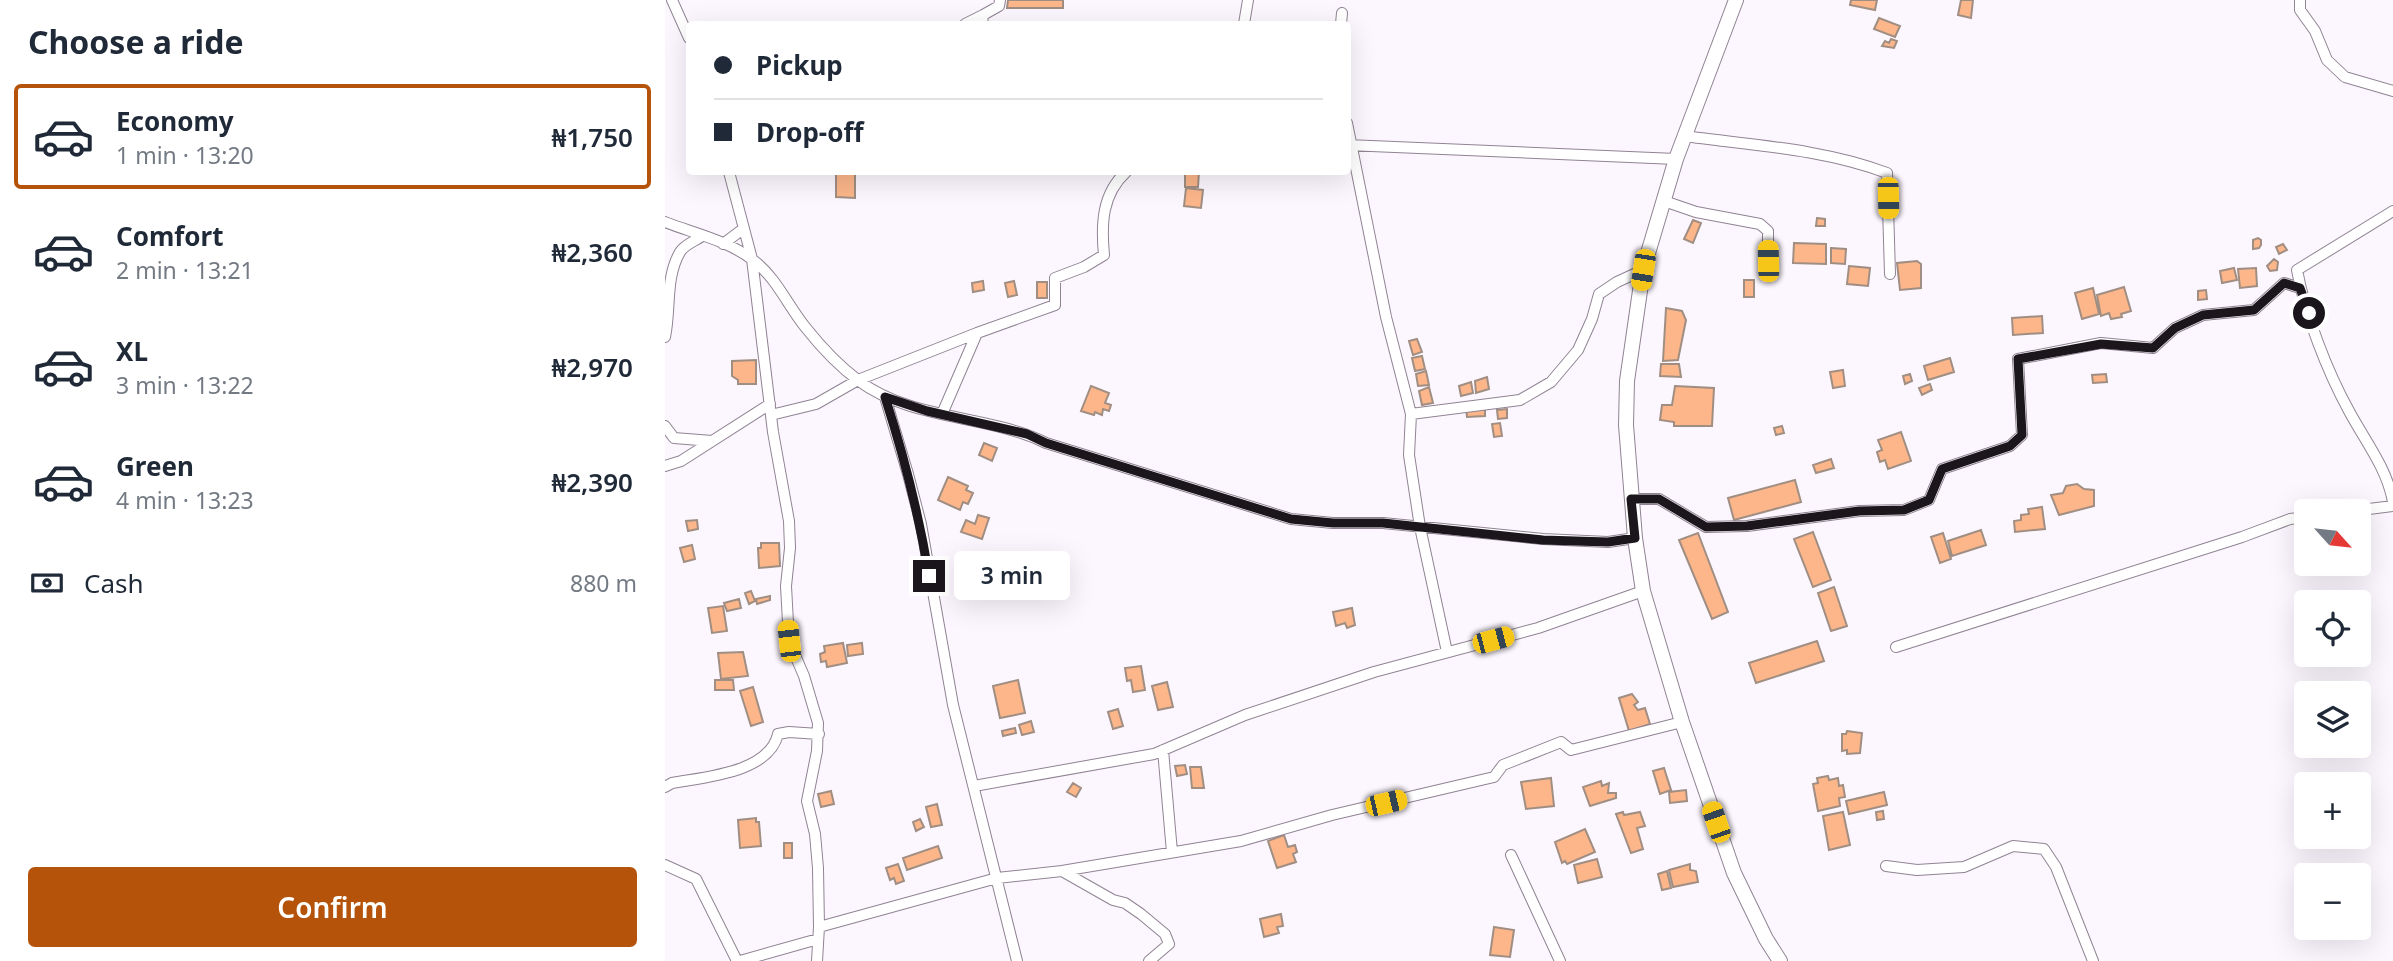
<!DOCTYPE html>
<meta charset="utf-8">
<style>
:root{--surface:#fff;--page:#f2f2f3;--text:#1f2937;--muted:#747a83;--line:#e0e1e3;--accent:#b45309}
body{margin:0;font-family:"Noto Sans",sans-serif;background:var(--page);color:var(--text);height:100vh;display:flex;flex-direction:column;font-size:26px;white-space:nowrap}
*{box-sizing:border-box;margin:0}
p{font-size:23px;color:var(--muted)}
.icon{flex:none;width:38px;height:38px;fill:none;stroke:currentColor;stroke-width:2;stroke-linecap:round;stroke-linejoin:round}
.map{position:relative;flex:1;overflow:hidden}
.panel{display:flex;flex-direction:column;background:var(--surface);width:665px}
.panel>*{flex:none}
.banner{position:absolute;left:21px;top:21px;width:665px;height:154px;border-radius:7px;box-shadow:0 7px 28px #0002;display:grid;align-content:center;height:154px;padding:0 28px;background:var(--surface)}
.needle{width:46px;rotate:117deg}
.fabs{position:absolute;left:1629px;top:499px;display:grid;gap:14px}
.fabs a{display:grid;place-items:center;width:77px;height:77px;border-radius:7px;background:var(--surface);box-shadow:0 7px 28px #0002;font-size:35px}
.end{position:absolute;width:32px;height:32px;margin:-16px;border:9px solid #1b161c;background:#fff;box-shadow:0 0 0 4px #fff}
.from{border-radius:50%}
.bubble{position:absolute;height:49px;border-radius:7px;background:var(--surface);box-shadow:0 7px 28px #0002;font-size:23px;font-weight:600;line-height:49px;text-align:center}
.car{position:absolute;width:21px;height:42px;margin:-21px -10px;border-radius:9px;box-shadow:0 0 5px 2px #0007;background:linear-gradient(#f5c518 24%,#345 0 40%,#f5c518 0 76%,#345 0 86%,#f5c518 0)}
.banner b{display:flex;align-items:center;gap:24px;height:66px;font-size:26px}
.banner b+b{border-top:2px solid var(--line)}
.banner i{width:18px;height:18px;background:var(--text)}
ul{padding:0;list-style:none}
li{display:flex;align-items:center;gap:21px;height:105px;margin:0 14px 10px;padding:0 14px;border:4px solid transparent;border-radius:7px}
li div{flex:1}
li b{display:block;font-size:26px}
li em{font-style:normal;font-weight:600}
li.selected{border-color:var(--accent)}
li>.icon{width:63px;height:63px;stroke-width:1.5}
h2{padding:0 28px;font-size:32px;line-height:84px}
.pay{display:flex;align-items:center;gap:18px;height:77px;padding:0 28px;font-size:26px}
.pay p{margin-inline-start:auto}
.primary-button{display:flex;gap:14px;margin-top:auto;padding:14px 28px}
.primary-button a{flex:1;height:80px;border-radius:7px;background:var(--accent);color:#fff;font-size:28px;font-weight:600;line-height:80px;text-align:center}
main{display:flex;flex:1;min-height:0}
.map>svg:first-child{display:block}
.building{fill:#fcb68a;stroke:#a18e83;stroke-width:2}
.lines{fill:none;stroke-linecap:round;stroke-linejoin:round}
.minor-casing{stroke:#908393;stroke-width:12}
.tertiary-casing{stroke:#908393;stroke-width:16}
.minor{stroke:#fff;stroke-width:10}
.tertiary{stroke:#fff;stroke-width:14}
.route{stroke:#1b161c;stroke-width:9}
</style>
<main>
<section class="panel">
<h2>Choose a ride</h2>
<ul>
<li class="selected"><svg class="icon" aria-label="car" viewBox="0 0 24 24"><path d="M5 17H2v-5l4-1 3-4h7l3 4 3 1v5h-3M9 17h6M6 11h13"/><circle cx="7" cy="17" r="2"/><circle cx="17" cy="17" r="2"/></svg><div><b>Economy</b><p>1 min · 13:20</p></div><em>₦1,750</em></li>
<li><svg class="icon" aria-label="car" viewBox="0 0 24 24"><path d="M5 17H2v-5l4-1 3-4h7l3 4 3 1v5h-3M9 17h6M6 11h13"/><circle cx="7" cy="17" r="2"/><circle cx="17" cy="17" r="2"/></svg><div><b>Comfort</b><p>2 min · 13:21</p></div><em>₦2,360</em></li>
<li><svg class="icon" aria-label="car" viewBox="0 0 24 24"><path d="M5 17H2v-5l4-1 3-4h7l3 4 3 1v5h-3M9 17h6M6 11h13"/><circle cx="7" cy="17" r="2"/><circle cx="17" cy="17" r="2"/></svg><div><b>XL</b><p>3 min · 13:22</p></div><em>₦2,970</em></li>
<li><svg class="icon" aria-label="car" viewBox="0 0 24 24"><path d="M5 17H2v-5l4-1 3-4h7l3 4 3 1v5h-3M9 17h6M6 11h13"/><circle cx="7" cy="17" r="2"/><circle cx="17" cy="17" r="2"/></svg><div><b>Green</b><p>4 min · 13:23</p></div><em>₦2,390</em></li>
</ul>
<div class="pay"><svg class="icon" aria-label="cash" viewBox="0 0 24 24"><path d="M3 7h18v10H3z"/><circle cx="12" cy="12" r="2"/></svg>Cash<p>880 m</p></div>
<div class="primary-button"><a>Confirm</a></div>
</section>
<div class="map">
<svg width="1728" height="961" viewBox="0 0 1728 961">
<rect width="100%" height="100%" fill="#fcf7fe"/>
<path class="building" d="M343 0H398V8H342Z
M1186 0H1212L1210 10 1185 5Z
M1296 0H1308L1306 18 1293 15Z
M1214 18 1235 26 1230 37 1209 29Z
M1226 39 1232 41 1229 48 1217 46 1220 41 1224 43Z
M171 172H184V174H190V198L171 197Z
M520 172H534L533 187H520Z
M521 188 538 190 536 208 519 206Z
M1152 218 1160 219V226H1151Z
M1028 220 1036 223 1028 243 1019 239Z
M1593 238 1596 240V245L1594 248 1588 249V240Z
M1129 243 1161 244V264L1128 263Z
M1618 244 1622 250 1614 254 1611 247Z
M1166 248 1181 249 1180 264 1166 263Z
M1609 259 1613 262 1612 270 1605 271 1602 266Z
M1252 261 1256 264V288L1235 290 1232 263Z
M1184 266 1205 268 1203 286 1182 284Z
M1569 268 1572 280 1557 283 1555 271Z
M1591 268 1592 286 1575 288 1573 269Z
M1079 280H1089V297H1079Z
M318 281 319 290 308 292 307 283Z
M349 281 352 295 343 297 340 283Z
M372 282H382V298H372Z
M1459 287 1466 311 1456 314 1457 317 1446 319 1444 313 1436 316 1432 295Z
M1428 288 1434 314 1417 319 1410 293Z
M1541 290 1542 299 1533 300V291Z
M1001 308 1017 311 1021 320 1013 360 998 361Z
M1377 316 1378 333 1348 335 1347 318Z
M752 339 757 352 748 355 744 341Z
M757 356 760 369 750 371 747 358Z
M1285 358 1289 372 1263 380 1259 366Z
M91 360V384H73V380L67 376V361Z
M996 364H1014L1016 377 995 376Z
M1178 370 1180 386 1168 388 1165 372Z
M761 371 764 385 753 386 751 374Z
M1245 374 1247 381 1240 384 1238 376Z
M1441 374 1442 382 1428 383 1427 375Z
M822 377 824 389 811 393 810 381Z
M806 382 808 393 796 396 794 386Z
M1265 384 1267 390 1257 395 1254 388Z
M426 386 444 393 440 403 446 405 444 411 438 409 437 415 430 412 429 415 416 411Z
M1010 386 1049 388 1047 426H1009V422L995 420 997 405H1007Z
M764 387 768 403 757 405 754 391Z
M820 407V416L802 417 801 408Z
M842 409V418L833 419 832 410Z
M835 423 837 436 829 437 827 424Z
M1117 426 1119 433 1111 435 1109 428Z
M1236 432 1246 461 1223 469 1220 460 1215 462 1212 452 1217 450 1213 440Z
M319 443 332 448 327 461 314 455Z
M1166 459 1169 468 1151 473 1148 465Z
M283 477 303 486 301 490 308 493 303 504 298 502 295 510 273 500Z
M1130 480 1136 502 1069 520 1063 498Z
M1412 484 1419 489 1429 490V506L1394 515 1386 495 1398 493 1401 486Z
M1377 507 1380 529 1350 532 1349 521 1356 520V515L1364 514 1363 509Z
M313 515 324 518 317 539 296 532 301 520 310 524Z
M32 520 33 529 23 531 21 521Z
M1316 530 1321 545 1287 556 1283 541Z
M1148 532 1166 580 1148 587 1129 539Z
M1033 533 1063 612 1047 619 1014 540Z
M1278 533 1286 559 1275 563 1266 537Z
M96 543H114L115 566 94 568 93 548H96Z
M27 545 30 559 19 562 15 548Z
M1169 587 1182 626 1166 631 1153 593Z
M86 591 90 601 84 604 80 593Z
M105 596V600L92 604 91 599Z
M74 599 76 608 62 611 59 603Z
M58 606 62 631 47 633 43 608Z
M687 608 690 625 682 628 680 623 671 626 668 612Z
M1152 641 1159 661 1091 683 1084 663Z
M178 643 182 663 162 667 161 661 156 662 155 654 160 652 159 646Z
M197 643 198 654 183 656 182 645Z
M78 652 83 676 56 679 53 653Z
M476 666 480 690 468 692 466 680 462 681 460 668Z
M50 680H68L69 690H50Z
M353 680 360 713 335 718 328 686Z
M502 682 508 707 493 710 487 686Z
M88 687 98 722 86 726 75 691Z
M967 694 973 702 969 705 973 710 980 708 985 724 964 731 954 698Z
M453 709 458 726 448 729 443 712Z
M366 721 369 732 357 735 354 725Z
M350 728 351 733 338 736 337 731Z
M1182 731 1197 733 1195 753 1182 754V750L1177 751V734H1181Z
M520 765 522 774 512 776 510 766Z
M525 767H536L539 788H527Z
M999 768 1006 790 995 794 988 771Z
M1163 776 1164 780 1173 778 1174 786 1178 785 1180 797 1174 798 1175 806 1153 811 1148 784 1153 783 1152 778Z
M886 778 889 806 861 809 856 782Z
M936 781 937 786 944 783 943 793H951V798L925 806 918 787Z
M408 783 416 788 411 797 402 792Z
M1021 790 1022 801 1005 803 1004 792Z
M166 791 169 804 156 807 153 794Z
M1219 792 1222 805 1184 814 1181 801Z
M272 804 277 825 266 827 261 807Z
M1218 811 1219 819 1212 820 1211 812Z
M958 812 959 815 975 812 980 826 972 828 978 849 966 853 951 814Z
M1178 812 1185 845 1164 850 1158 816Z
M91 818V822H94L96 846 75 848 73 820Z
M255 819 259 827 251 831 248 822Z
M920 829 930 852 902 864 900 861 897 863 890 842Z
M619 835 623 847 630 845 632 852 628 854 631 862 612 868 603 841Z
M119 843H127V858H119Z
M273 846 277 858 242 870 238 858Z
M932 859 937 877 913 883 909 865Z
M233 864 239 881 231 884 229 878 225 880 221 868Z
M1025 864V870L1031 871 1033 882 1008 887 1004 870Z
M1002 871 1006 888 997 890 993 874Z
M616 914 618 926 612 927 614 933 599 937 595 919Z
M829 927 849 930 845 957 825 955Z"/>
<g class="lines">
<defs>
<path id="minor" d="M7 0 24 38
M1635 0V10L1650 31 1662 60 1680 77 1728 91
M300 24 318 15
M317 24 318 15 334 6 335 0
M579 24 583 0
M676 24 677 13
M682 123 721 317 746 414 744 455 755 527 782 652
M1019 136C1085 145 1160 149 1222 173L1225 274
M682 145 1011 159
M64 172 87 259 108 432 124 521 125 548 121 586 124 641 139 676 153 723 152 751 142 801 150 834 153 868 154 927 152 961
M999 201 1031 212 1095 224 1103 231V261
M1728 211 1632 270C1640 314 1662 371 1684 411 1700 441 1722 468 1728 502
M0 222C28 233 64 241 88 260 111 277 123 306 141 328 156 347 174 366 194 381 248 421 322 414 381 443L626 519 668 523H718L878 539 943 542 970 538
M58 244 78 229
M0 337C6 309 0 278 15 252 19 245 30 241 37 236
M220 397 243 474 256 524 288 705 352 961
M277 414 312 333
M746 414 855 400 886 382 913 350 927 319 934 294 952 282 978 270
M106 415 151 404 193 380 312 333 390 305V278L419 267 439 255C436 224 437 194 461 172
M0 426 9 438 47 441
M0 466 16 461 105 404
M966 499H994L1041 527 1082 526 1194 511 1239 510 1264 500 1277 469 1345 446 1357 435 1353 359 1436 343 1488 348 1510 328 1538 315 1589 310 1619 283 1635 288
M1688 511 1728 506
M1231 647 1577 537 1625 519 1642 517
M498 750 507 852
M309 786 489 754 580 715 709 672 873 628 978 591
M0 787 7 783C39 777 104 773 113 734L124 732 154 734
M846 855 895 961
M0 865 31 879 72 961
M1221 866 1252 870 1299 867 1348 846 1379 849 1391 867 1428 961
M397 871 576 841 667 815 829 777 838 765 896 742 906 750 1017 722
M154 927 332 878 397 871 448 900 460 903 476 914 500 934 504 944 484 961
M75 961 153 939"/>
<path id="tertiary" d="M1071 0 1011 159 978 270 962 381 961 425 970 538 978 591 1017 722 1069 873 1101 939 1115 961"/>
</defs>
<use href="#minor" class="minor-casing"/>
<use href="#tertiary" class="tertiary-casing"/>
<use href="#minor" class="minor"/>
<use href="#tertiary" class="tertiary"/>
</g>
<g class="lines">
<path class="route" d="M264 576C254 515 239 456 220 397L262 411 362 434 381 443 626 519 668 523H718L878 540 943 542 970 538 966 499H994L1041 527 1082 526 1194 511 1239 510 1264 500 1277 469 1345 446 1357 435 1353 359 1436 344 1488 348 1510 328 1538 315 1589 310 1619 283 1635 288 1644 313"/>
</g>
</svg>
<div class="fabs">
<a><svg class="needle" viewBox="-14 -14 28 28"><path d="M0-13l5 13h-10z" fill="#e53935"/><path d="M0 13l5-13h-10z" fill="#747a83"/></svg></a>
<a><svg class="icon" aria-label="locate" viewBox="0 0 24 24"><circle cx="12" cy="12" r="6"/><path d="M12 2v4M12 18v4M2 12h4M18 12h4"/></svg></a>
<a><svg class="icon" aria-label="layers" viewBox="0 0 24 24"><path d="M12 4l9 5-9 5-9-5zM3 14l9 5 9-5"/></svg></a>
<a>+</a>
<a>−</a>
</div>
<i class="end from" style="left:1644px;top:313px"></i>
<i class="end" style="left:264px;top:576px"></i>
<div class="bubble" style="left:289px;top:551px;width:116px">3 min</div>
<i class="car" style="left:1223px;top:198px;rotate:179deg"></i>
<i class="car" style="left:1103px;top:261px;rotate:359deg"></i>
<i class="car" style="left:978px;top:270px;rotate:189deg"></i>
<i class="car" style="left:828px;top:640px;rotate:75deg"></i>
<i class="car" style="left:124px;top:641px;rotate:354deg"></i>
<i class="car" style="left:721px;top:803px;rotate:77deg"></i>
<i class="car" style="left:1051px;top:822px;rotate:341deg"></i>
<div class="banner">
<b><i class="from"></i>Pickup</b>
<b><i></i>Drop-off</b>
</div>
</div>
</main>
